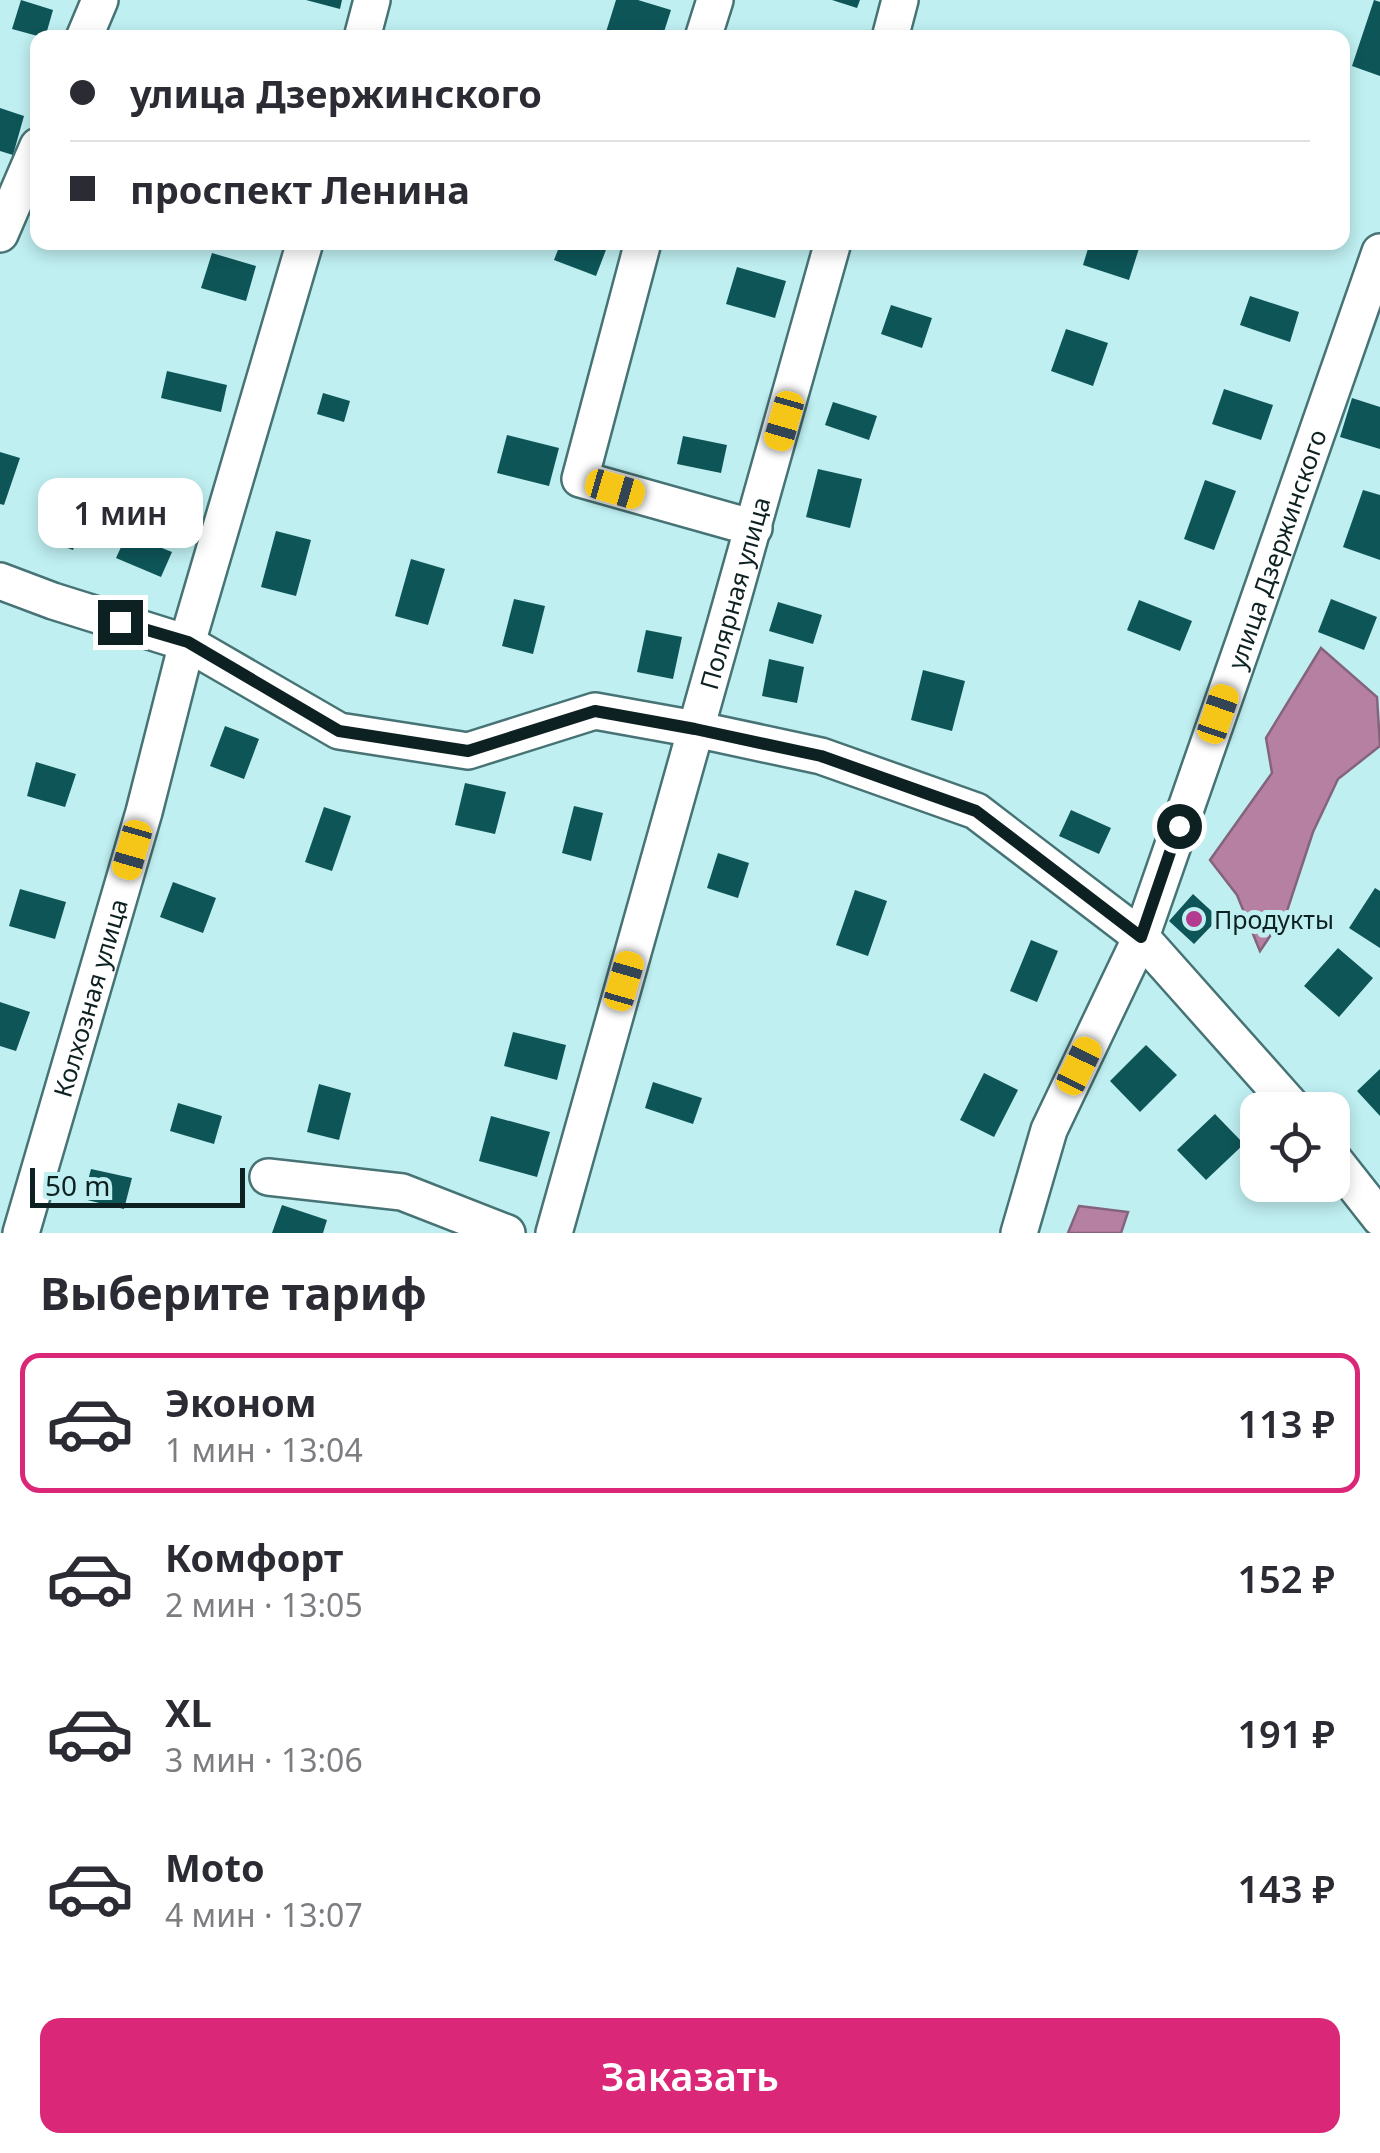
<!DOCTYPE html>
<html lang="ru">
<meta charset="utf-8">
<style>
:root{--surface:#fff;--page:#f2f2f3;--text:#2b2b33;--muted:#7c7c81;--line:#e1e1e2;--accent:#db2777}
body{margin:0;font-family:"Noto Sans",sans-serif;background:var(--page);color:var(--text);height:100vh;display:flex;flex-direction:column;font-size:38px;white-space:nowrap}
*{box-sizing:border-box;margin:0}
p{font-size:32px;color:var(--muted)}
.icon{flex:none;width:55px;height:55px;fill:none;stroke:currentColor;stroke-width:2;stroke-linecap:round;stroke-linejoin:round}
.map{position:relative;height:1233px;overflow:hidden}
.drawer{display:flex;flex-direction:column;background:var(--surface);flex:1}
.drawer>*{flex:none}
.banner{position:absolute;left:30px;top:30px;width:1320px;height:220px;border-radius:20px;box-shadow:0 5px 15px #0003;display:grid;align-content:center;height:220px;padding:0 40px;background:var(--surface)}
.buttons{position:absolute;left:1240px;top:1092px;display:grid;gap:20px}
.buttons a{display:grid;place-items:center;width:110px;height:110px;border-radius:20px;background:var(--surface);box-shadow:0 5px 15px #0003;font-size:50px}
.scale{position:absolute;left:30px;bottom:25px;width:215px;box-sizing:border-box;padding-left:10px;border:5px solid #0e2122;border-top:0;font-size:28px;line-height:35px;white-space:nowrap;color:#0e2122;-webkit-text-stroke:8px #bfeff1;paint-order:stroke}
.end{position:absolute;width:45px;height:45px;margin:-22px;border:12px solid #0e2122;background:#fff;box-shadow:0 0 0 5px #fff}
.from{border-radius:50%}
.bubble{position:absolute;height:70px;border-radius:20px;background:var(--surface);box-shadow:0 5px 15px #0003;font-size:32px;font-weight:600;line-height:70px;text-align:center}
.car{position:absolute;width:30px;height:60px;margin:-30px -15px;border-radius:12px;box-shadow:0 0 8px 2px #0007;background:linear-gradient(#f5c518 24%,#345 0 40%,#f5c518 0 76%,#345 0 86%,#f5c518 0)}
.banner b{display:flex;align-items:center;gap:35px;height:95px;font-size:38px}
.banner b+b{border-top:2px solid var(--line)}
.banner i{width:25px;height:25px;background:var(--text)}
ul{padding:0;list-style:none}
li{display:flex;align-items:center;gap:30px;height:140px;margin:0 20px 15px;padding:0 20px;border:5px solid transparent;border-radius:20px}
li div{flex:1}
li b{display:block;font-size:38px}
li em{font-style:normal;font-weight:600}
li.on{border-color:var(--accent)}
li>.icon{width:90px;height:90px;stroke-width:1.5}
h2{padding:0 40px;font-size:45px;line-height:120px}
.button{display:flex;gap:20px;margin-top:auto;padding:20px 40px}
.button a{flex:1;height:115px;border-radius:20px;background:var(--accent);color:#fff;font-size:40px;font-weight:600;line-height:115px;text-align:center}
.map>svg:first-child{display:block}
.water{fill:#b680a2;stroke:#84647c;stroke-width:2.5}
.building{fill:#0e5558}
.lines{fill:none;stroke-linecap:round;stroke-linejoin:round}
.minor-casing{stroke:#477375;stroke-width:40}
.minor{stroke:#fff;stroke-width:35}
.route{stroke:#0e2122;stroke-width:12}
.poi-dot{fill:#b33b90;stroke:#bfeff1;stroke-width:4}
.labels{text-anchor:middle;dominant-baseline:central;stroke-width:10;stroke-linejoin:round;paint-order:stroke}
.street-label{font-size:25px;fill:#0e2122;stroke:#bfeff1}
.poi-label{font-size:25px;fill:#0e2122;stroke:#bfeff1;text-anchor:start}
</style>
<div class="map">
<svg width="1380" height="1233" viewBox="0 0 1380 1233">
<rect width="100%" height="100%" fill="#bfeff1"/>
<path class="water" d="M1321 648 1377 697 1380 746 1338 779 1313 832 1287 911 1260 951 1237 895 1210 860 1272 773 1266 738Z
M1079 1206 1128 1212 1121 1233H1068Z"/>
<path class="building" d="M21 0 53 10 45 38 12 29Z
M306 0H342L340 9Z
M616 0H638L671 10 662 38H627L606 32Z
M832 0H860L857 8Z
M1374 0 1380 2V76L1352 66Z
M0 108 24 116 13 155 0 151Z
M398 242H425L423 250Z
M561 242H609L596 276 554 260Z
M1090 242H1141L1129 280 1083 265Z
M212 253 256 266 246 301 201 288Z
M737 267 786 281 775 318 726 304Z
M1250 296 1299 312 1290 342 1240 325Z
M891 305 932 318 922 348 881 334Z
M1066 329 1108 343 1093 386 1051 371Z
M167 371 227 385 221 412 161 398Z
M1224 389 1273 405 1261 440 1212 424Z
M323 393 350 401 344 422 317 414Z
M1352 398 1380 407V449L1340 437Z
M833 402 877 416 869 440 825 425Z
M507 435 559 448 549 486 497 473Z
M683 436 727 445 721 473 677 464Z
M0 452 20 458 4 505 0 504Z
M818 469 862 479 850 528 806 517Z
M1205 480 1236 491 1214 550 1184 539Z
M1363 490 1380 495V560L1343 547Z
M67 500 89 508 73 550 51 542Z
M276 531 311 540 296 596 261 587Z
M127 534 172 552 161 577 116 558Z
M411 559 445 569 428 625 395 616Z
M514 599 545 606 533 654 502 646Z
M1331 599 1377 617 1364 650 1318 632Z
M1139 600 1192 621 1180 651 1127 630Z
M778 602 822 615 813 644 769 631Z
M646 630 682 637 673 679 637 672Z
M769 659 804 667 797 703 762 696Z
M923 670 965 681 952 731 911 720Z
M225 726 259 739 244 779 210 766Z
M36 762 76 774 65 807 27 796Z
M465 783 506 792 495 834 455 825Z
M574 806 603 813 591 861 562 853Z
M324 807 351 816 332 871 305 862Z
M1071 810 1111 828 1099 854 1059 836Z
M718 853 749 863 738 898 707 888Z
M173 882 216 898 203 933 160 917Z
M1375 888 1380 891V948L1349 928Z
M20 889 66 902 55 939 9 926Z
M855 890 887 901 868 956 836 945Z
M1193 894 1219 918 1194 944 1169 921Z
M1031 940 1058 951 1037 1002 1010 991Z
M1338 948 1373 978 1339 1017 1304 986Z
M0 1002 30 1012 16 1051 0 1046Z
M513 1032 566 1045 557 1080 504 1066Z
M1146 1045 1177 1075 1140 1112 1110 1081Z
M1380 1069V1116L1357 1091Z
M984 1073 1018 1090 994 1137 960 1120Z
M653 1082 702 1098 693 1124 645 1108Z
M319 1084 351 1093 339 1140 307 1132Z
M178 1103 222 1116 214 1144 170 1131Z
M1215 1114 1244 1144 1206 1180 1177 1150Z
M491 1116 550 1132 537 1177 479 1161Z
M91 1169 132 1178 124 1209 83 1199Z
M282 1205 327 1220 323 1233H272Z"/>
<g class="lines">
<defs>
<g id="minor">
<path d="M84 38 100 0"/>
<path d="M362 38 372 0"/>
<path d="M703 38 715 0"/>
<path d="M890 38 900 0"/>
<path d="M0 234 38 146"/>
<path d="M643 242 580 479 754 528"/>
<path d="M0 581 53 601 187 643 339 731 468 751 595 711 695 729 821 756 976 811 1141 937 1295 1110"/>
<path d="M1332 1157 1380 1218"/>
<path d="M268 1177 402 1192 507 1233"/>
<path id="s1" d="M21 1233 144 812 187 643 305 242"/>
<path id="s2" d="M554 1233 833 242"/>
<path id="s3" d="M1019 1233 1049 1130 1141 937 1380 252"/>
</g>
</defs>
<use href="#minor" class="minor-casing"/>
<use href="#minor" class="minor"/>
</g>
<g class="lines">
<path class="route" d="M120 622 188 642 339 731 468 751 595 711 695 729 821 756 976 811 1141 937 1179 826"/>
</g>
<circle class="poi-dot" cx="1194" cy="919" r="10"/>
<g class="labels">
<g class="street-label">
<text stroke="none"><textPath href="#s3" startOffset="732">улица Дзержинского</textPath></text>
<text stroke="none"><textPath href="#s2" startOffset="665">Полярная улица</textPath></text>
<text stroke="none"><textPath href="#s1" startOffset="245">Колхозная улица</textPath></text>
</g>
<g class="poi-label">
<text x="1214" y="919">Продукты</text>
</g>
</g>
</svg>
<div class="buttons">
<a><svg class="icon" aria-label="locate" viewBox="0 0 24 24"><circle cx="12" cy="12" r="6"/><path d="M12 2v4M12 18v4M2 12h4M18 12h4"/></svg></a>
</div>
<div class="scale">50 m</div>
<i class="end from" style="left:1179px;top:826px"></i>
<i class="end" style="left:120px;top:622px"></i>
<div class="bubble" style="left:38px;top:478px;width:165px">1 мин</div>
<i class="car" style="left:784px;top:421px;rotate:196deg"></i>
<i class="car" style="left:615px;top:489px;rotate:106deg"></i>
<i class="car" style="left:1218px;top:714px;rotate:19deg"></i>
<i class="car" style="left:132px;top:850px;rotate:196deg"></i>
<i class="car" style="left:624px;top:981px;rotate:16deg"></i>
<i class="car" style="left:1079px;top:1066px;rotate:26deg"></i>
<div class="banner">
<b><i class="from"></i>улица Дзержинского</b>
<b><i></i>проспект Ленина</b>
</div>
</div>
<section class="drawer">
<h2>Выберите тариф</h2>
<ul>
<li class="on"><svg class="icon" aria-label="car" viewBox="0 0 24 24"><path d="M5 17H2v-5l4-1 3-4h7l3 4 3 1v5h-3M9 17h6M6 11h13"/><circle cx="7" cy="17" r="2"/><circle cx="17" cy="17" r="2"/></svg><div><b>Эконом</b><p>1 мин · 13:04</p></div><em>113 ₽</em></li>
<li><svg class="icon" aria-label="car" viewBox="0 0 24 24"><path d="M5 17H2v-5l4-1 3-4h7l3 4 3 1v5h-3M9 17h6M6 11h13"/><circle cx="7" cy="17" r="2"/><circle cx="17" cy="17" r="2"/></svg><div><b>Комфорт</b><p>2 мин · 13:05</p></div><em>152 ₽</em></li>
<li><svg class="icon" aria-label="car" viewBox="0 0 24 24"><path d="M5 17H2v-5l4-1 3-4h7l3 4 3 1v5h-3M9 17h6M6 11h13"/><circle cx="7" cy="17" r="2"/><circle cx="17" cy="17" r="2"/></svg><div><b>XL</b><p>3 мин · 13:06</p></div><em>191 ₽</em></li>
<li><svg class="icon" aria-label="car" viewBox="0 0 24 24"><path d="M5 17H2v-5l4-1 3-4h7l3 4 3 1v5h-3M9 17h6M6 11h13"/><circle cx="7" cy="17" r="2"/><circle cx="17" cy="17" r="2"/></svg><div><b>Moto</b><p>4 мин · 13:07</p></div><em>143 ₽</em></li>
</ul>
<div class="button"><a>Заказать</a></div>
</section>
